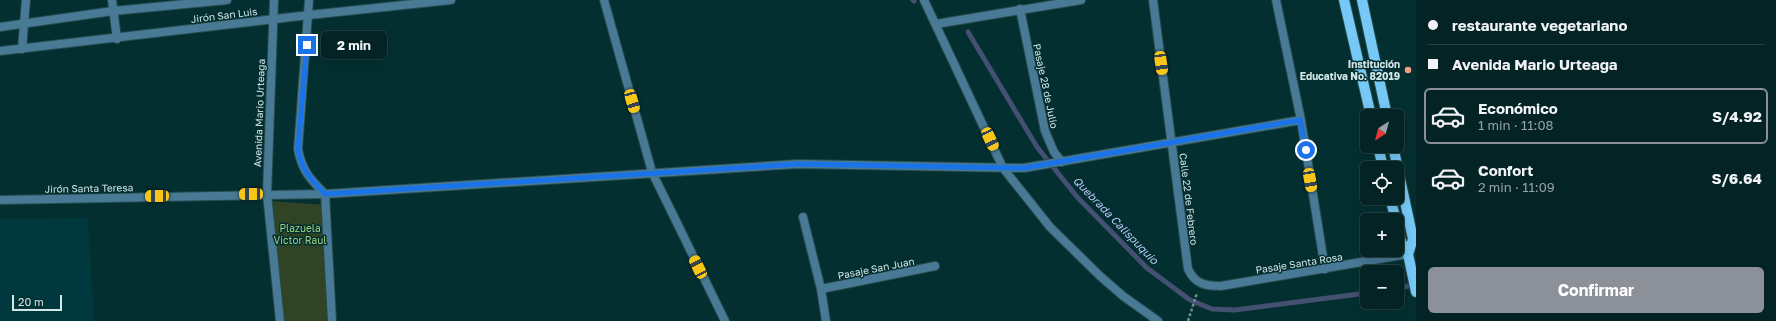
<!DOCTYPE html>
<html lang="es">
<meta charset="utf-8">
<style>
:root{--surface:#032325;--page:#0d2b2d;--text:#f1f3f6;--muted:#97a4a7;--line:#244042;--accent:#8c9099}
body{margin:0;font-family:"Golos Text",sans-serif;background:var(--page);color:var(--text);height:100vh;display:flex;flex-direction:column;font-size:15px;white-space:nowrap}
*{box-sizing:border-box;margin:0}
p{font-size:13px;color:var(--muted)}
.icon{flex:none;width:22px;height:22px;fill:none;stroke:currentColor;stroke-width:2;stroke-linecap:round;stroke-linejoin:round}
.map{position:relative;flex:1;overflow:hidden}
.details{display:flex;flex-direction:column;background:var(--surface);width:360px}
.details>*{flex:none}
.hud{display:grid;align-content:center;height:88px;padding:0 12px;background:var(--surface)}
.needle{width:26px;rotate:216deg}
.controls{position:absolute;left:1360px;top:109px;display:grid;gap:8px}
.controls a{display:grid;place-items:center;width:44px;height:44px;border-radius:6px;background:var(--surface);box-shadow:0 2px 10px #0003,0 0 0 1px var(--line);font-size:20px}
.scale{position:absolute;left:12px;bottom:10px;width:50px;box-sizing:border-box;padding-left:4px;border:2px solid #d2e7e8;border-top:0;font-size:11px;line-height:14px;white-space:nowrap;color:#d2e7e8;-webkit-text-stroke:3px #042f31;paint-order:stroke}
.end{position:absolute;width:18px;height:18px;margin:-9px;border:5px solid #1a73e8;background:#fff;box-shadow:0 0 0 2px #fff}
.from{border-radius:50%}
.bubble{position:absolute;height:28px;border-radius:6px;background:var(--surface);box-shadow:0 2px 10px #0003,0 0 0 1px var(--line);font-size:13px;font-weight:700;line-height:28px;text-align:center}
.car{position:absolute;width:12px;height:24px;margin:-12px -6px;border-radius:5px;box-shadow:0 0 3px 1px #0007;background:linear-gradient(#f5c518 24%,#345 0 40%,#f5c518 0 76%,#345 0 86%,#f5c518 0)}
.hud b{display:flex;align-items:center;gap:14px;height:38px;font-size:15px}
.hud b+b{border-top:1px solid var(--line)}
.hud i{width:10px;height:10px;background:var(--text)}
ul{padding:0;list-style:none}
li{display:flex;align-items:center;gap:12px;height:56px;margin:0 8px 6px;padding:0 4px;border:2px solid transparent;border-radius:6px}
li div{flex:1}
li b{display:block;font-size:15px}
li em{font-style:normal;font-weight:700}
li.selected{border-color:var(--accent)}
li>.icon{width:36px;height:36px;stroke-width:1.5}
.primary-button{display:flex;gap:8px;margin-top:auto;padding:8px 12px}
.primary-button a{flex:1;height:46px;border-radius:6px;background:var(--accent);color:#fff;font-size:16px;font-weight:700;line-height:46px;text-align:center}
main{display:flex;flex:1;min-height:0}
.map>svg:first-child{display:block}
.built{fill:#00393d}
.green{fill:#304425}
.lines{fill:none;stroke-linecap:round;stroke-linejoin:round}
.stream{stroke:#445072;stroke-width:5}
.minor-casing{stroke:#254c4e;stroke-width:10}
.tertiary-casing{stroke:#254c4e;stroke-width:10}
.primary-casing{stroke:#254c4e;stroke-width:12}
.path{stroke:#6d8d8e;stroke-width:2.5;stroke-dasharray:3 2;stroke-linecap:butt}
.minor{stroke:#487995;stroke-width:8}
.tertiary{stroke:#487995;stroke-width:8}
.primary{stroke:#76c8f6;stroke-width:10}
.route{stroke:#1a73e8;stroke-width:5}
.poi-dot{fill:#f49e88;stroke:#042f31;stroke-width:1.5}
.labels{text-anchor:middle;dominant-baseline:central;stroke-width:3;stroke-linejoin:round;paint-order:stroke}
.street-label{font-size:10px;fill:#d2e7e8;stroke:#042f31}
.poi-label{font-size:10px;font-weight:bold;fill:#d2e7e8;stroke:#042f31;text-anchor:end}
.park-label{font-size:10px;fill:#9ed180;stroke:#042f31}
.water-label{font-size:11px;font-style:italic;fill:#b5c9fa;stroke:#042f31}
</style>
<main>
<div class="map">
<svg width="1416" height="321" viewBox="0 0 1416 321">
<rect width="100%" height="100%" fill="#042f31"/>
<path class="built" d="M88 218 94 321H0V219Z"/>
<path class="green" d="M270 201 326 205 328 321H278Z"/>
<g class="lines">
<path class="stream" d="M913 0 914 1
M968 32 1037 147 1078 198 1147 268 1190 300 1212 309 1235 310 1367 293
M1397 289 1415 284"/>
<defs>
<path id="minor" d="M112 0 117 39
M604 0 652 172 725 321
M1153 0 1188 269C1195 284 1205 286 1221 286L1408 254
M1276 0 1301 120 1325 269
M1020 9 1045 131 1054 152 1062 162
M309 15 451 0
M936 24 1081 0
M22 49 26 0
M0 200 325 194 798 164 1024 168 1301 120
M803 217 821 289 826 321
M821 289 935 266"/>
<path id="tertiary" d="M274 0 267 194 280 321
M309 0 298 149C302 171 310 179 325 194L332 321
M924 0 1003 168 1050 227 1100 276 1123 296 1158 321
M0 27 113 11 227 0
M0 51 309 15"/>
<path id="primary" d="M1344 0 1371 116
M1362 0 1387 116
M1378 146 1383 168
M1393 146 1413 239 1408 254
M1390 198 1396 220
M1397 225 1401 242 1408 254 1416 292"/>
</defs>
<use href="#minor" class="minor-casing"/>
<use href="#tertiary" class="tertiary-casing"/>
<use href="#primary" class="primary-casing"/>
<path class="path" d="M1188 321 1197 293"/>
<use href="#minor" class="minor"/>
<use href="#tertiary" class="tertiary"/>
<use href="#primary" class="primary"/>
</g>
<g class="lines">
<path class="route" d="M307 45 298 149C302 171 310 178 325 194L798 164 1024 168 1300 120 1306 150"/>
</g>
<circle class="poi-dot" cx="1408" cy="70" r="4"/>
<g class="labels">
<g class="street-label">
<text transform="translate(224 15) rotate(-7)">Jirón San Luis</text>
<text transform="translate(1046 86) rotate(78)">Pasaje 28 de Julio</text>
<text transform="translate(259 113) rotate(-88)">Avenida Mario Urteaga</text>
<text transform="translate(89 188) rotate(-1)">Jirón Santa Teresa</text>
<text transform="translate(1189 199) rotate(83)">Calle 22 de Febrero</text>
<text transform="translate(1299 263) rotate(-9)">Pasaje Santa Rosa</text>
<text transform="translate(876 268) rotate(-11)">Pasaje San Juan</text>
</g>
<g class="poi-label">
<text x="1400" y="64">Institución<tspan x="1400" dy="12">Educativa No. 82019</tspan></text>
</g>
<g class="park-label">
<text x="300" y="228">Plazuela<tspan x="300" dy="12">Victor Raul</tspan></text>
</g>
<g class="water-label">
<text transform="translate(1116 220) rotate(46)">Quebrada Calispuquio</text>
</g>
</g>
</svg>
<div class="controls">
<a><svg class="needle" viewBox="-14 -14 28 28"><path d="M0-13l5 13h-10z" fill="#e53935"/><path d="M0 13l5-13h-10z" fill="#97a4a7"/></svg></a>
<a><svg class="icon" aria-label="locate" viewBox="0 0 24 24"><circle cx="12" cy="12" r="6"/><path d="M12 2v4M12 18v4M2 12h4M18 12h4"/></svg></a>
<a>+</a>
<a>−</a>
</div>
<div class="scale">20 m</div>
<i class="end from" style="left:1306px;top:150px"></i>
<i class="end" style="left:307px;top:45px"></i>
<div class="bubble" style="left:321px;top:31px;width:66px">2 min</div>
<i class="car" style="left:1161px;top:63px;rotate:172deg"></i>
<i class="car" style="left:632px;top:101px;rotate:164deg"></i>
<i class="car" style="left:990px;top:139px;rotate:155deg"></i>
<i class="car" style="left:1310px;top:180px;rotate:170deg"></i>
<i class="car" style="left:251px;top:194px;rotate:269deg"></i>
<i class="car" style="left:157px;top:196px;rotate:269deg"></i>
<i class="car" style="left:698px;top:267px;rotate:334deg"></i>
</div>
<section class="details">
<div class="hud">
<b><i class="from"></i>restaurante vegetariano</b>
<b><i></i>Avenida Mario Urteaga</b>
</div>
<ul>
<li class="selected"><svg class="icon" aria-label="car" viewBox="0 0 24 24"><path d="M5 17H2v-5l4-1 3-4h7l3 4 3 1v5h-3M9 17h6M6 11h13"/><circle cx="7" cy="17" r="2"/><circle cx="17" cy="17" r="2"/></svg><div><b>Económico</b><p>1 min · 11:08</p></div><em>S/4.92</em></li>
<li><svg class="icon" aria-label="car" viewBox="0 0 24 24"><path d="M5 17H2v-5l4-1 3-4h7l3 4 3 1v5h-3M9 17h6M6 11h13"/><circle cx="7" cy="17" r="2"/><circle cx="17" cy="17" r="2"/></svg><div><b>Confort</b><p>2 min · 11:09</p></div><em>S/6.64</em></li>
</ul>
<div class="primary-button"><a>Confirmar</a></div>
</section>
</main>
